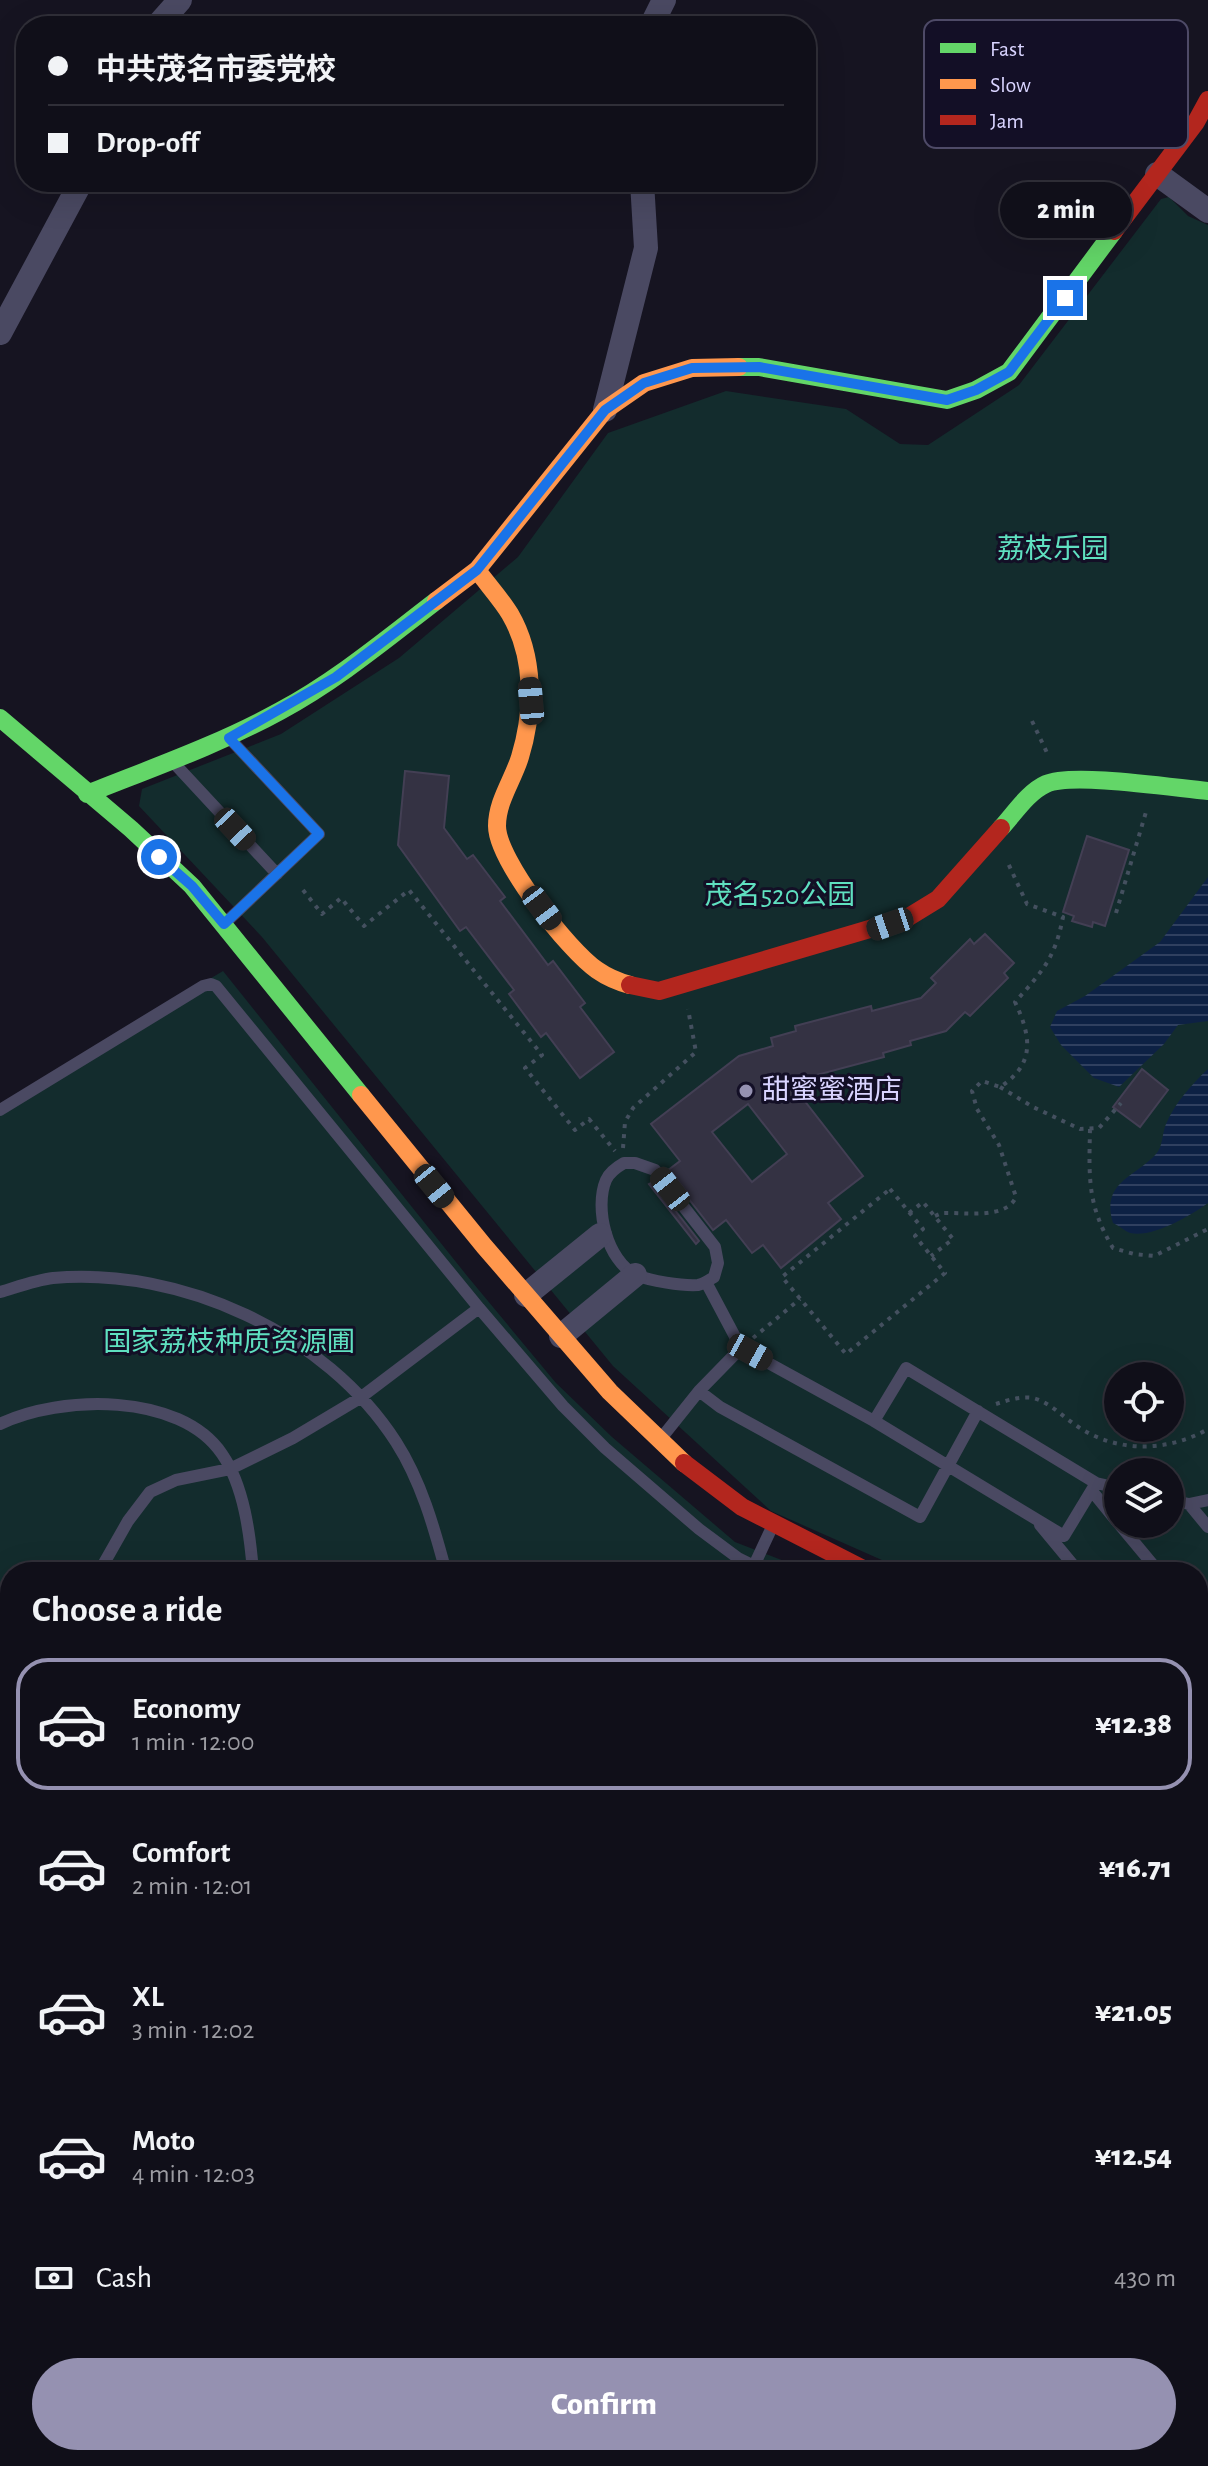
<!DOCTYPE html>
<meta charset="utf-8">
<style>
:root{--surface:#100f19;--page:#191822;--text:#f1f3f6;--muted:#9c9ca2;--line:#302f38;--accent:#9591b1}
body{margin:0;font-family:"Alegreya Sans","Noto Sans SC",sans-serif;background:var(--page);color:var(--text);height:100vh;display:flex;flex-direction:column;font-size:30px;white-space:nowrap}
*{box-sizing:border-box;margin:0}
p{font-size:26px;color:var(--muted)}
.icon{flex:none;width:44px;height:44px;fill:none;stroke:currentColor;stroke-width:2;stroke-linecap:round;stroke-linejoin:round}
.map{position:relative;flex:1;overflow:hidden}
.panel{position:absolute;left:0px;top:1562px;width:1208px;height:904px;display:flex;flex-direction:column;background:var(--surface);border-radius:32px 32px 0 0;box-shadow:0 8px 32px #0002,0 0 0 2px var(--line)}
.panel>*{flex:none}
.top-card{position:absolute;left:16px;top:16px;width:800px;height:176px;border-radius:32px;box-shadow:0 8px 32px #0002,0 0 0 2px var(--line);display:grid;align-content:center;height:176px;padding:0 32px;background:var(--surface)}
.buttons{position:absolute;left:1104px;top:1362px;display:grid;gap:16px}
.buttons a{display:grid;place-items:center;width:80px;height:80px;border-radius:50%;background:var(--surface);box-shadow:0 8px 32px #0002,0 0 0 2px var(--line);font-size:40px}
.end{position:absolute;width:36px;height:36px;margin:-18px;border:10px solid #1a73e8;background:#fff;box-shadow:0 0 0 4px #fff}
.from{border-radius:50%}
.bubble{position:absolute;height:56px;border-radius:28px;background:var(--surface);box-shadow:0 8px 32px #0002,0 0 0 2px var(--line);font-size:26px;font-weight:800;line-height:56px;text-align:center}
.car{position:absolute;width:24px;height:48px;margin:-24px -12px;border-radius:10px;box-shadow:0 0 6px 2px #0007;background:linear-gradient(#222 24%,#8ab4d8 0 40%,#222 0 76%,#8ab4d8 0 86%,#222 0)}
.top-card b{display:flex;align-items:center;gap:28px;height:76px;font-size:30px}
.top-card b+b{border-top:2px solid var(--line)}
.top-card i{width:20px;height:20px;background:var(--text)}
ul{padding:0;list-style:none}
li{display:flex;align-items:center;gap:24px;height:132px;margin:0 16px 12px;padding:0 16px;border:4px solid transparent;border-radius:32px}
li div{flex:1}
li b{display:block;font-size:30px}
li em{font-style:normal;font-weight:800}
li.active{border-color:var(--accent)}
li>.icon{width:72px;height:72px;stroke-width:1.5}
h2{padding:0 32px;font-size:36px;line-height:96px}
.pay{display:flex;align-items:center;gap:20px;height:88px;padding:0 32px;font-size:30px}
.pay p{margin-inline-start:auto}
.button{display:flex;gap:16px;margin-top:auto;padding:16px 32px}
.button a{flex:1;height:92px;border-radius:48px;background:var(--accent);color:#fff;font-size:32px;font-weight:800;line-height:92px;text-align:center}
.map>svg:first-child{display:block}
.park{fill:#132c2d;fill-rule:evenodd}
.water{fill:url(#water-rules)}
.building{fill:#343243;stroke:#433f54;stroke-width:2;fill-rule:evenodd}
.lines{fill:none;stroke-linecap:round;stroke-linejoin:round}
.path{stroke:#44505f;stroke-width:4;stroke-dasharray:4 6;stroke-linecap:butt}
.lane{stroke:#4a4962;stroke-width:12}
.street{stroke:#4a4962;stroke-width:24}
.fast{stroke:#63d668;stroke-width:18}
.slow{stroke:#ff974d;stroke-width:18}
.jam{stroke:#b3261e;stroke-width:18}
.route{stroke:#1a73e8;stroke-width:10}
.poi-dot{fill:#9591b1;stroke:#130f26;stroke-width:3}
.labels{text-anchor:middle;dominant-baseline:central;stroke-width:6;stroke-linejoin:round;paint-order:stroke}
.park-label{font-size:28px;fill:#5fe0c0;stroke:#130f26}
.poi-label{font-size:28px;fill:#d9d4ff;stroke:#130f26;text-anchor:start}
.key{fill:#130f26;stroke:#4e4a67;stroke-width:2}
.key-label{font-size:22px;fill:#d9d4ff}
</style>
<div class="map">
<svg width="1208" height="2466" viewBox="0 0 1208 2466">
<defs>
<pattern id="water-rules" width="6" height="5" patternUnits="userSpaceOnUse" patternTransform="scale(2)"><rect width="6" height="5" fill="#0d2144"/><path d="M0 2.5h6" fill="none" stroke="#304060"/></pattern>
</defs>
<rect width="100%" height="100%" fill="#161421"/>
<path class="park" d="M1169 197 1188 216 1208 225V1771L1198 1762V1572H909L771 1511 613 1366 262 937 139 806 142 789 281 734 399 658 518 557 608 433 726 391 846 409 900 444 928 445 1019 385 1161 199ZM1118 1376H1170V1428H1118ZM1118 1472H1170V1524H1118Z
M223 971 468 1277 556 1383 612 1437 735 1542 813 1572H10V1740L0 1737V1104Z
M1198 1815 1208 1824V2466H0V2126L10 2120V2456H1198Z"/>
<path class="water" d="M1208 877V1021L1178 1025 1164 1044 1119 1087 1094 1078 1061 1045 1050 1027 1057 1011 1085 996 1160 942Z
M1208 1069V1203C1190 1216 1153 1238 1130 1233 1125 1231 1118 1225 1113 1223 1100 1182 1137 1176 1156 1154 1163 1147 1162 1133 1166 1124 1175 1103 1191 1085 1208 1069Z"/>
<path class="building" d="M405 771 449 776 444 828 467 859 473 855 505 897 500 901 548 965 553 961 585 1003 580 1007 614 1052 580 1078 546 1033 541 1037 509 994 514 990 466 927 460 931 398 845Z
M1087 836 1129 850 1105 926 1093 922 1092 927 1072 921 1074 916 1063 912Z
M985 934 1014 963 1004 973 1008 978 970 1016 965 1012 946 1031 910 1041 911 1045 883 1053 884 1057 790 1082 863 1176 828 1203 841 1219 781 1268 763 1245 752 1253 726 1220 713 1230 667 1171 680 1161 651 1124 739 1056 773 1046 771 1038 796 1031 795 1026 871 1006 872 1011 921 998 936 983 931 978 970 939 974 944ZM748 1104 787 1154 752 1182 712 1132Z
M1142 1069 1168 1090 1140 1127 1113 1107Z
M653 1182 699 1241 696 1244 649 1184Z"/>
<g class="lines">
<path class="path" d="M1032 721 1049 757
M303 890 322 914 341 898 364 926 409 890 542 1055 525 1068 575 1130 589 1119 615 1151
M1116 913 1146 812
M1000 1087 1033 1107 1080 1129 1099 1128 1121 1103
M1090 1129C1089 1177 1087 1205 1113 1248L1134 1254 1154 1256 1208 1229
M623 1148 625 1122 633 1108 696 1052 688 1009
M890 1189 923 1229 915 1236 945 1273 846 1354 782 1277Z
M909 1213 923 1202 953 1239 931 1256
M935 1216 942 1213C963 1212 1006 1220 1016 1197L999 1145 977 1109 972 1091 982 1081 1000 1087C1036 1064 1031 1036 1015 1002 1043 971 1055 958 1063 917L1027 904 1007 861
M753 1338 800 1299
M996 1404C1008 1400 1021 1396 1033 1398 1049 1402 1061 1415 1074 1424 1114 1453 1166 1453 1208 1429
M1198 2334 1208 2292
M1198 2391 1208 2390
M1198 2454 1208 2411
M800 2461 805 2466
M782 2466 783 2456
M837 2466 845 2456
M1133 2466 1139 2456
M1195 2466 1198 2456"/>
<path class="lane" d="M173 762 277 874
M224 924 319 834 231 740
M0 1110 203 986 211 984 216 986 479 1308 563 1406 605 1448 699 1529 738 1558 766 1572
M624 1163H635L655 1170 715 1247 718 1263 714 1277C709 1280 704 1284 698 1285 682 1286 650 1281 636 1275 607 1261 594 1208 606 1180 609 1173 617 1167 624 1163Z
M706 1282 741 1348
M0 1292C17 1287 36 1280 53 1278 181 1267 326 1333 396 1442 421 1481 434 1527 446 1572
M699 1391 720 1407 920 1517 978 1411
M874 1421 906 1368 1096 1483 1118 1488
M0 1424C60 1395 180 1392 222 1454 244 1486 250 1534 253 1572
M659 1441 699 1391 741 1348 874 1421 1064 1536 1096 1483
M1092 1491 1118 1523
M1170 1500 1189 1504 1208 1500
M1189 1504 1208 1527
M1119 1524 1159 1572
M1040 1525 1079 1572
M99 1572 128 1521 150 1492 176 1480 230 1469 293 1438 360 1398 479 1308
M751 1572 773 1525
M1198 1618 1208 1630
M1198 1690 1208 1692
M0 1723 10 1726
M1198 1872 1208 1868
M1198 1938 1208 1942
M0 2140 10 2134
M1198 2163 1208 2147
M0 2291 10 2293
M543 2456 547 2466
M1000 2462 1021 2466
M634 2466 652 2456
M1090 2466 1092 2456"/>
<path class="street" d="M157 26 180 0
M651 26 664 0
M1157 174 1208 211
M0 333 81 182
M605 410 646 248 642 182
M526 1295 600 1235
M561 1336 635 1275"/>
<path class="fast" d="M739 367H759L947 400 976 390 1009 372 1114 231
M0 718 131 829 192 886 361 1095
M87 794C152 768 218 745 280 711 336 681 385 640 436 601
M1001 828C1014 814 1028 792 1046 784 1072 772 1175 788 1208 791"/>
<path class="slow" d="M477 570C488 585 501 599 510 614 535 657 534 711 520 757 513 780 497 801 497 826 497 860 569 951 597 970 607 977 619 982 630 985
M436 601 477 570 605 410 644 383 692 368 739 367
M361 1095 484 1246 610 1392 684 1463"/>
<path class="jam" d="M1114 231 1196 122 1208 100
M630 985 659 991 907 918 938 899 1001 828
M684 1463 742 1507 869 1572
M1198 1783 1208 1792"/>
</g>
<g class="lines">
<path class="route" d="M159 857 192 886 224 924 319 834 229 738 336 677 477 570 605 410 644 383 692 368 759 367 947 400 976 390 1009 372 1065 298"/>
</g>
<circle class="poi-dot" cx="746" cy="1091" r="8"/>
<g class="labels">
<g class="park-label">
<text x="1053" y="550">荔枝乐园</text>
<text x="780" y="896">茂名520公园</text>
<text x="229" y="1343">国家荔枝种质资源圃</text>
</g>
<g class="poi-label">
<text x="762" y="1091">甜蜜蜜酒店</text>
</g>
</g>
<rect x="924" y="20" width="264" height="128" rx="12" class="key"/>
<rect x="940" y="43" width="36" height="10" fill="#63d668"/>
<rect x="940" y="79" width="36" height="10" fill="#ff974d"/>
<rect x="940" y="115" width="36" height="10" fill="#b3261e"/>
<g class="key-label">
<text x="990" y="56">Fast</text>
<text x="990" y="92">Slow</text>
<text x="990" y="128">Jam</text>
</g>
</svg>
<div class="buttons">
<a><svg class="icon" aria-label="locate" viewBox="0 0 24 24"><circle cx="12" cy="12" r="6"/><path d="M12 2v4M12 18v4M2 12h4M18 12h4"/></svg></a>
<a><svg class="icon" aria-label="layers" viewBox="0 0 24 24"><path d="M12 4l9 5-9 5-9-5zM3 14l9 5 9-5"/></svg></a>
</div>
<i class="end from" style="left:159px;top:857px"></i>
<i class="end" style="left:1065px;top:298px"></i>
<div class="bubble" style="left:1000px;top:182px;width:132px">2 min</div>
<i class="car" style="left:531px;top:701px;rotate:355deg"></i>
<i class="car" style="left:235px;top:829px;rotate:137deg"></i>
<i class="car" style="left:542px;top:908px;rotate:143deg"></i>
<i class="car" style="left:890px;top:924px;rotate:251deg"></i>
<i class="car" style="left:434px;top:1186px;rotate:141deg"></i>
<i class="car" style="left:670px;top:1189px;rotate:322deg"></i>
<i class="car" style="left:750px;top:1352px;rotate:119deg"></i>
<div class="top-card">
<b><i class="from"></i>中共茂名市委党校</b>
<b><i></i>Drop-off</b>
</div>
<section class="panel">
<h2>Choose a ride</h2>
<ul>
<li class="active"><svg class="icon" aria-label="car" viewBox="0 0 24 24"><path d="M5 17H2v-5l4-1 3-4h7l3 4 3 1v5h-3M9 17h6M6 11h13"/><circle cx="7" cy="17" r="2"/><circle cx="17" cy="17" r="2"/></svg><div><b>Economy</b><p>1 min · 12:00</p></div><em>¥12.38</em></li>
<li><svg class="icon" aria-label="car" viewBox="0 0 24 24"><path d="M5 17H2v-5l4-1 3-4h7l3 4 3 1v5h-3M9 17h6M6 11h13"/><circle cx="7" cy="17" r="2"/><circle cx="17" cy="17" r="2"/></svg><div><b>Comfort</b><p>2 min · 12:01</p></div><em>¥16.71</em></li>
<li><svg class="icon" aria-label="car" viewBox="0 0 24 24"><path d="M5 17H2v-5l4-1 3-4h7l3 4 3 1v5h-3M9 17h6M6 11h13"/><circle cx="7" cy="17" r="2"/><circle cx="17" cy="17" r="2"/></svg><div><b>XL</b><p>3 min · 12:02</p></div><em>¥21.05</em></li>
<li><svg class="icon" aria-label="car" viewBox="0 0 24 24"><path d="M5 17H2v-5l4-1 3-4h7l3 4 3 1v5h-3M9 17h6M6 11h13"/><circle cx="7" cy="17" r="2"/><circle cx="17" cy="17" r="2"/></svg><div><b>Moto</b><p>4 min · 12:03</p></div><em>¥12.54</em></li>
</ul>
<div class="pay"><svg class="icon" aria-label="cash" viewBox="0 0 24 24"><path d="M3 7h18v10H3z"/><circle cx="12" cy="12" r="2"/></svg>Cash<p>430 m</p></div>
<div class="button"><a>Confirm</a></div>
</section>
</div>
